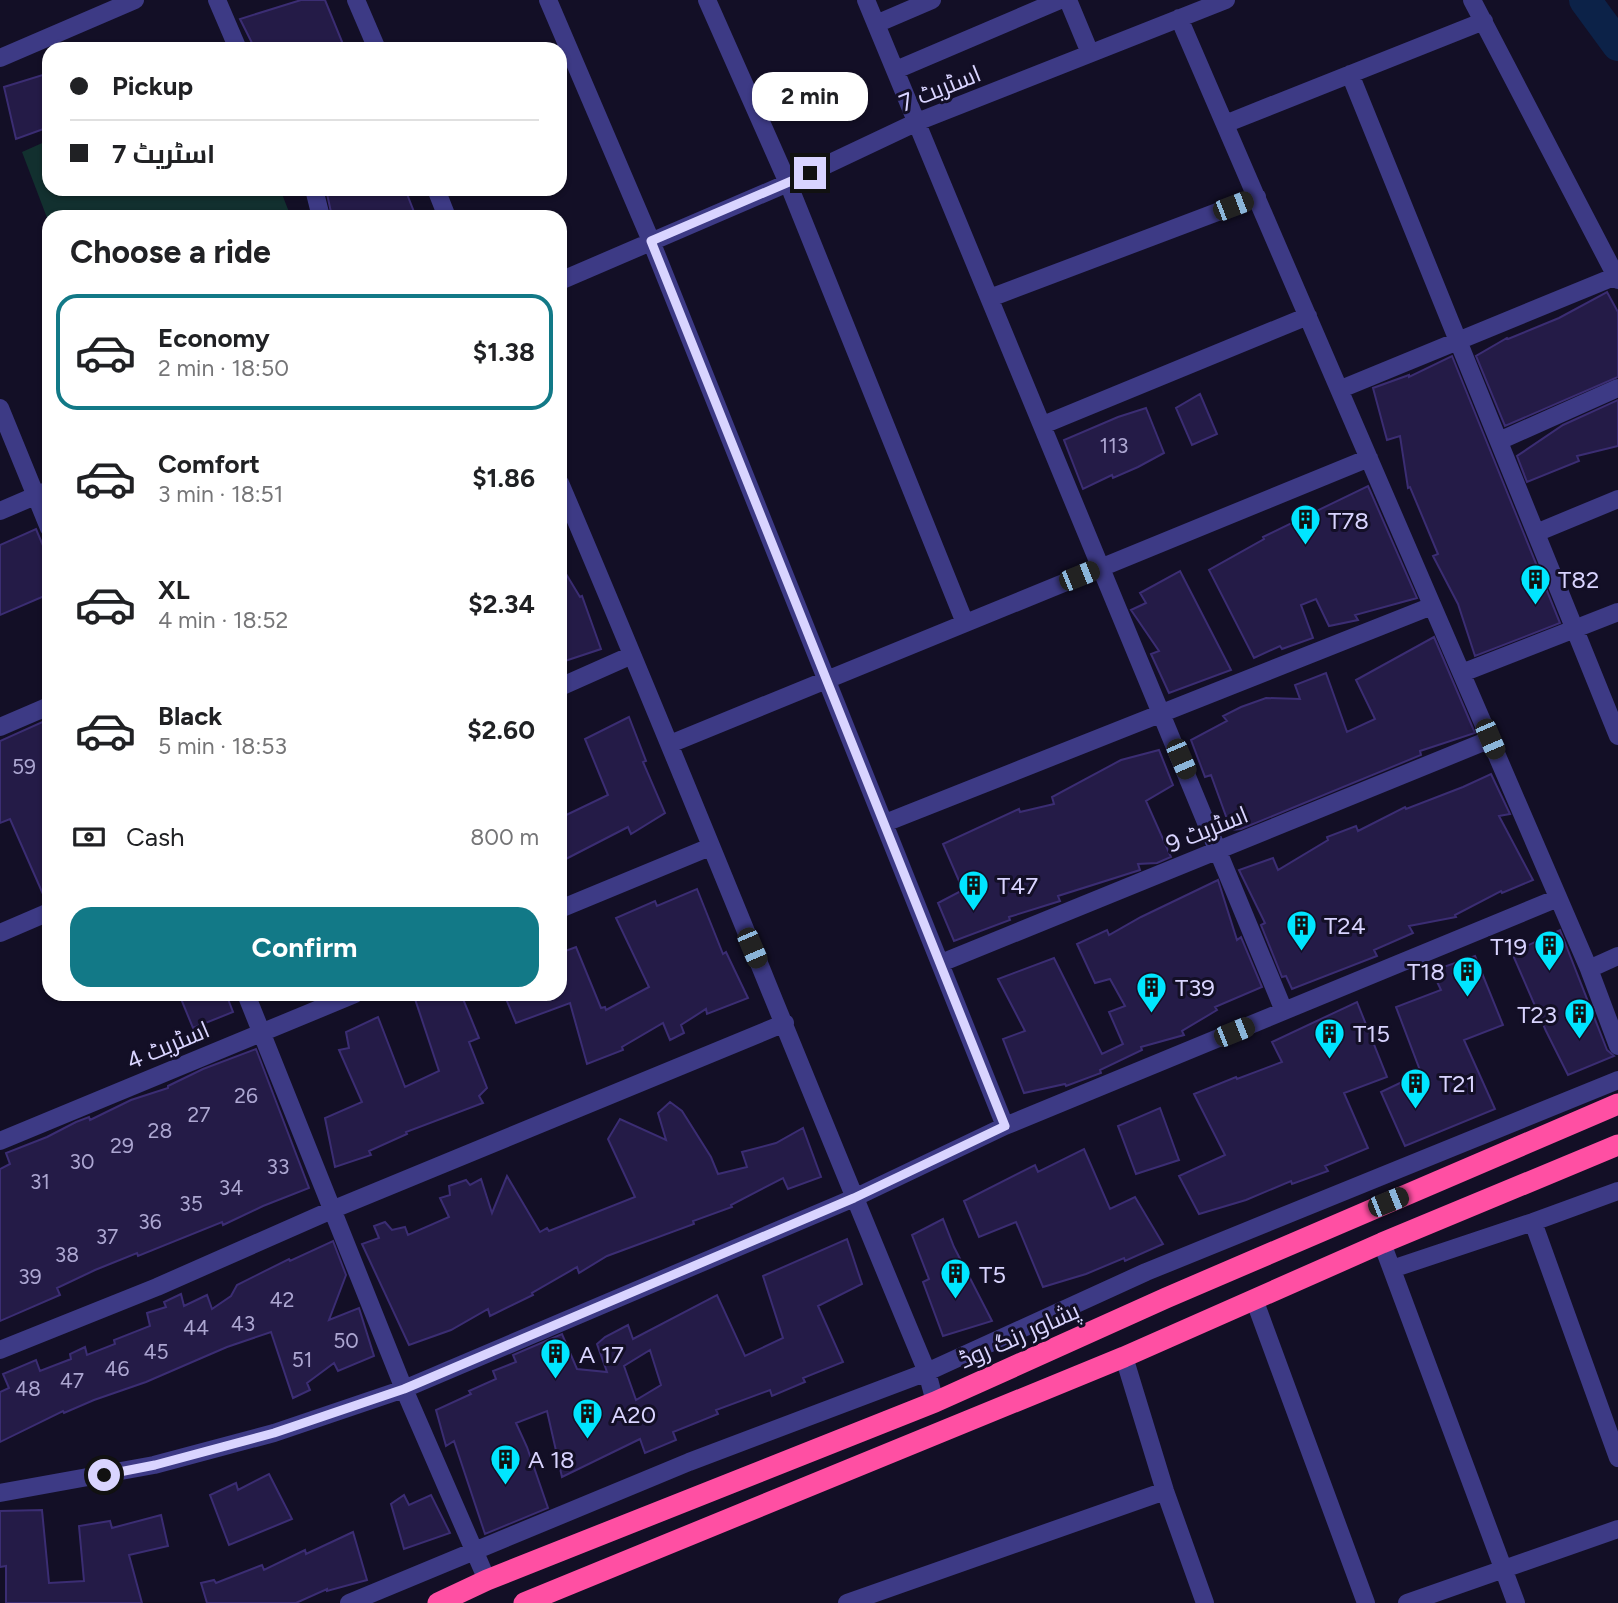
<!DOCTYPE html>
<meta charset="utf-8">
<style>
:root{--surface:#fff;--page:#f6f6f6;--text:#202124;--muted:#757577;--line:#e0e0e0;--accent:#127987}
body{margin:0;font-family:Figtree,Cairo,sans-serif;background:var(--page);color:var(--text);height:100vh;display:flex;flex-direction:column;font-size:26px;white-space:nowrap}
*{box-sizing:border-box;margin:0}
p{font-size:23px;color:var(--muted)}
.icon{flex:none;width:38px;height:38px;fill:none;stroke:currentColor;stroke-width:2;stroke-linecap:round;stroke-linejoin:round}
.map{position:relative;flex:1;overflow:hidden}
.side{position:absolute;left:42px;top:210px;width:525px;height:791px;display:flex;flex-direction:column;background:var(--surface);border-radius:21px;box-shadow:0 2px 5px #0004}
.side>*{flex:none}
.top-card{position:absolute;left:42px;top:42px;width:525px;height:154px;border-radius:21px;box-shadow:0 2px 5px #0004;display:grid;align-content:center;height:154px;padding:0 28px;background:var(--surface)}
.end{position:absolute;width:32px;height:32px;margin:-16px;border:9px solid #d9d4ff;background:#111;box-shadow:0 0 0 4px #111}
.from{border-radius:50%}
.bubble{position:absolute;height:49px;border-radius:21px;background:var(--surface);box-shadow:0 2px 5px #0004;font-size:23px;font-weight:700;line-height:49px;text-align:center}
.car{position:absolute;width:21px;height:42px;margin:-21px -10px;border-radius:9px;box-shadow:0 0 5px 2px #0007;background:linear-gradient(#222 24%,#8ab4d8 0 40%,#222 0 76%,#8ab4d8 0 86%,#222 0)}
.top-card b{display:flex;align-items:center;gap:24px;height:66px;font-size:26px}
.top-card b+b{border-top:2px solid var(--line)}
.top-card i{width:18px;height:18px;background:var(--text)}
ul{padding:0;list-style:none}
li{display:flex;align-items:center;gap:21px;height:116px;margin:0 14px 10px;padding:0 14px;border:4px solid transparent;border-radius:21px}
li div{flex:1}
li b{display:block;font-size:26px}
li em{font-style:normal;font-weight:700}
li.selected{border-color:var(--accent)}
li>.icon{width:63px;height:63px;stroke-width:1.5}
h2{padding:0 28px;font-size:32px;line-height:84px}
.pay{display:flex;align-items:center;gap:18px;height:77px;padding:0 28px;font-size:26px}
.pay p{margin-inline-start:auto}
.button{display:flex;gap:14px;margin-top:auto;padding:14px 28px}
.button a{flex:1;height:80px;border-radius:21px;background:var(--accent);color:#fff;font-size:28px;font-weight:700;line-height:80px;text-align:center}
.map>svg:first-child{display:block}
.green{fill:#12302f}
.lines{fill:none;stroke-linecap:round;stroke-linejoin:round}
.river{stroke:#0c2248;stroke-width:32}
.building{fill:#241b47;stroke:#3b2d73;stroke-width:2;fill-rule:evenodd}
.minor{stroke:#3d3a85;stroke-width:18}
.highway{stroke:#ff4fa3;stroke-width:21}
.route{stroke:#d9d4ff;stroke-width:9}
.labels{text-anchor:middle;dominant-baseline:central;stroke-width:6;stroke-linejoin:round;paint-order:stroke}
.number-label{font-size:21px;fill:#aca6d1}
.street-label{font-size:24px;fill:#d9d4ff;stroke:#130f26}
.poi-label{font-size:24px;fill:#d9d4ff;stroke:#130f26;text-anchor:start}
</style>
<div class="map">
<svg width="1618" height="1603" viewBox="0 0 1618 1603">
<rect width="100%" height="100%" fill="#130f26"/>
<path class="green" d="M49 140V189H280L291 217H49V223L22 152Z"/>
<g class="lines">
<path class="river" d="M1585 0 1618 45"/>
</g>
<path class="building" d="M301 0H325L345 49H255L240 19Z
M49 73V127L16 139 4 87Z
M326 189H405L416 217H332Z
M1607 292 1618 312V377L1505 426 1476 356 1507 338 1508 339 1559 318Z
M1452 356 1560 623 1475 656 1458 604 1433 556 1438 554 1410 487 1408 488 1400 436 1387 440 1373 388 1409 375V377Z
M1200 394 1217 434 1192 445 1176 408Z
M1618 400V446L1577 456 1579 461 1527 482 1517 456 1563 425Z
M1146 408 1164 453 1138 467 1113 478 1112 475 1083 489 1064 440 1118 417Z
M1368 486 1417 598 1355 615 1358 620 1329 626 1316 599 1301 605 1313 638 1282 649 1280 646 1254 658 1209 570 1264 539 1263 537Z
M36 529 49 560V594L0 615V545Z
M560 564 580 597 582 596 601 649 565 661 560 649Z
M1180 571 1231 670 1169 693 1151 654 1159 651 1131 610 1146 603 1140 593Z
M1434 637 1475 733 1420 751 1421 755 1241 829 1231 830 1211 775 1205 777 1191 740 1227 721 1223 716 1241 707 1266 698 1300 699 1295 685 1326 673 1347 732 1375 719 1356 680Z
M629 717 646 761 643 762 665 813 631 834 628 827 560 862V818L608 795 585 739Z
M49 719V901H46L10 819 0 823V741Z
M1159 750 1173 785 1146 801 1171 857 1157 863 1138 864 1140 870 1058 896 1060 901 1009 917 1010 920 954 941 938 903 963 890 943 844 1019 809 1020 812 1054 804 1052 797 1121 760Z
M1491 774 1510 814 1499 816 1533 880 1502 893 1501 891 1455 915 1456 917 1409 926 1413 933 1374 950 1377 956 1292 989 1286 976 1282 977 1261 925 1265 923 1239 870 1273 858 1278 870 1328 840 1327 837 1356 826 1358 831 1405 807 1406 809 1463 787Z
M1218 880 1237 940 1241 937 1262 987 1215 1007 1217 1010 1182 1031 1184 1035 1141 1047 1142 1050 1100 1070 1101 1073 1066 1086 1065 1084 1024 1093 1003 1039 1025 1031 998 979 1054 958 1102 1054 1123 1044 1109 1012 1125 1006 1110 979 1095 983 1077 944 1107 930 1109 935 1141 917Z
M697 889 723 954 726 952 748 998 707 1014 706 1009 681 1025 684 1033 670 1040 663 1023 622 1047 623 1050 587 1064 570 1003 516 1023 504 994H560V953L576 947 601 1008 605 1007 606 1010 649 987 616 918 655 901 657 906Z
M1560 930 1607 1050 1614 1056 1568 1075 1546 1031 1512 953Z
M1475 956 1503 1025 1464 1040 1495 1109 1405 1146 1381 1092 1421 1073 1396 1007 1441 990 1432 971Z
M179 994H226L233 1012 193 1028Z
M427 994H461L479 1038 469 1042 487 1088 479 1096 483 1103 406 1132 407 1134 369 1151 371 1155 335 1167 325 1118 362 1102 339 1050 349 1048 346 1032 378 1017 405 1087 439 1071 415 999Z
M1357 1002 1387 1077 1344 1093 1368 1148 1325 1166 1328 1171 1292 1184 1291 1181 1246 1200 1199 1214 1179 1176 1225 1155 1194 1094 1236 1077 1237 1079 1282 1062 1272 1042Z
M256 1049 309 1188 263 1206 223 1225 222 1222 138 1256 137 1253 95 1270 57 1288 60 1295 0 1321V1169L10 1164 6 1153 47 1137 76 1122 89 1117 90 1120 131 1100 168 1088V1086L203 1069Z
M670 1102 682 1111 711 1157 718 1174 747 1167 742 1152 776 1143 803 1128 821 1177 788 1189 783 1178 731 1205 732 1207 693 1221 694 1224 607 1256 579 1273 577 1267 532 1293 533 1295 490 1316 488 1309 451 1330 409 1345 362 1244 379 1238 374 1226 385 1222 392 1230 405 1227 408 1235 449 1217 440 1198 450 1195 449 1186 466 1180 470 1185 481 1179 492 1213 507 1176 540 1232 547 1228 549 1231 635 1197 608 1139 620 1119 666 1140 658 1113Z
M1160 1108 1179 1160 1136 1174 1118 1126Z
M1084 1149 1110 1209 1135 1197 1163 1244 1125 1261 1124 1258 1086 1274 1043 1287 1016 1222 979 1237 964 1201 1035 1165 1038 1172Z
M943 1219 954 1247 992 1321 943 1336 923 1282 929 1279 912 1235Z
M847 1239 862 1284 818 1306 843 1362 803 1378 805 1382 772 1396 770 1390 716 1410 718 1414 673 1432 676 1440 645 1453 640 1439 562 1477 547 1411 516 1423 527 1447 548 1508 485 1534 454 1441 446 1446 436 1410 471 1394 469 1391 496 1379 493 1371 516 1362 513 1355 562 1334 577 1369 607 1372 597 1344 605 1337 628 1325 633 1339 717 1295 745 1356 783 1338 763 1276ZM650 1350 661 1385 636 1400 624 1366Z
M333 1241 346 1275 329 1320 359 1308 374 1356 338 1371 334 1363 307 1383 310 1390 293 1398 271 1332 227 1347 146 1382 94 1400 64 1413 63 1411 0 1442V1392L9 1388 3 1374 36 1360 40 1371 71 1359 70 1354 85 1347 87 1355 115 1344 114 1340 150 1326 147 1313 166 1307 164 1302 181 1294 184 1306 207 1295 212 1309 231 1296 237 1285 289 1259 290 1261Z
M269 1474 292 1519 229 1545 210 1495 236 1483 238 1490Z
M404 1495 409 1505 431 1495 450 1533 404 1549 391 1504Z
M42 1510 49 1583 84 1581 79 1526 110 1521 112 1528 161 1515 168 1546 129 1555 142 1603H6V1566L0 1567V1511Z
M353 1532 367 1580 327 1591V1589L296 1603H207L201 1583 214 1580 216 1583 262 1565 264 1570 305 1550 306 1554Z"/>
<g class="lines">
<path class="minor" d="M217 0 238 49
M356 0 377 49
M548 0 651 241 1005 1126
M707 0 788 183 965 623
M866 0 1284 1011
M1068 0 1090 53
M1472 0 1618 280
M1179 18 1589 969 1618 1046
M876 24 932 0
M0 58 135 0
M896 70 1060 0
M1350 74 1618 736
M1225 124 1484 21
M314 189 321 217
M436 189 447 217
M560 281 788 183 917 122 1226 0
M990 298 1257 197
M1341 389 1616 276
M0 408 49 528
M1043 425 1308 316
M1499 441 1618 388
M560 483C686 778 803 1076 927 1372L935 1402
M0 511 49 490
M1536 533 1618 499
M1462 673 1618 612
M560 687 632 655
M0 727 49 706
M670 744 1369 458
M885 823 1432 606
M560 909 710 847
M0 933 49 912
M941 963 1491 739
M1589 969 1618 956
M246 994 404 1389 487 1580
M0 1141 355 994
M1533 1222 1618 1458
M1382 1243 1516 1603
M1392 1269 1533 1222 1618 1191
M1254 1299 1366 1603
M0 1350 157 1287 334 1209 785 1023
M1124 1357 1165 1491 1205 1603
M0 1493 154 1465 274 1433 404 1389 854 1198 1005 1126 1558 898
M349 1603 689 1462 927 1372 1146 1272 1618 1080
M847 1603 1165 1491
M1407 1603 1618 1529"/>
<path class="highway" d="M438 1603 487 1580 935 1402 1166 1298 1618 1104
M524 1603 1124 1357 1382 1243 1618 1145"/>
</g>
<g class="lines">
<path class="route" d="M104 1475 155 1465 274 1433 404 1389 854 1198 1005 1126 651 241 810 173"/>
</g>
<defs>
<symbol id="building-pin" viewBox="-11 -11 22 30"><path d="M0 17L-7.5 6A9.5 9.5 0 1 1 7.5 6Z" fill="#00e5ff" stroke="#130f26"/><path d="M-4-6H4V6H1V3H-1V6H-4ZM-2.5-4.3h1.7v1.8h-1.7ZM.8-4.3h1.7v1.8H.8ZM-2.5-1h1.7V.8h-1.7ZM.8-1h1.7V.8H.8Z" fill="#111"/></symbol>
</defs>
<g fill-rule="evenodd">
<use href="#building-pin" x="1288" y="502" width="35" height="47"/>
<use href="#building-pin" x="1518" y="562" width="35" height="47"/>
<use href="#building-pin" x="956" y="868" width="35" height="47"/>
<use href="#building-pin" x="1284" y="908" width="35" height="47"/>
<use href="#building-pin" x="1532" y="928" width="35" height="47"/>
<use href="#building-pin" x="1450" y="954" width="35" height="47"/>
<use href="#building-pin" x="1134" y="970" width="35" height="47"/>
<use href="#building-pin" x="1562" y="996" width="35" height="47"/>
<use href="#building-pin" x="1312" y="1016" width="35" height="47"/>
<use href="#building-pin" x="1398" y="1066" width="35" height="47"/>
<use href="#building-pin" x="938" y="1256" width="35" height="47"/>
<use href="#building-pin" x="538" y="1336" width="35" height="47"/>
<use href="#building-pin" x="570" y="1396" width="35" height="47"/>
<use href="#building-pin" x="488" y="1442" width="35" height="47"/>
</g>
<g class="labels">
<g class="number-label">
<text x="1114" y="445">113</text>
<text x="24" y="766">59</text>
<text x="246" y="1095">26</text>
<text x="199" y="1114">27</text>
<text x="160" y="1130">28</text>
<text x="122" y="1145">29</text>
<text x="82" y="1161">30</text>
<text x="278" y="1166">33</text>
<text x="40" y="1181">31</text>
<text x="231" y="1187">34</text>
<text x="191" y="1203">35</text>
<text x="150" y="1221">36</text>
<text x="107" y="1236">37</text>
<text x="67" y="1254">38</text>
<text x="30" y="1276">39</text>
<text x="282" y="1299">42</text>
<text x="243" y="1323">43</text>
<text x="196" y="1327">44</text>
<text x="346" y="1340">50</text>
<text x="156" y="1351">45</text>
<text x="302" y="1359">51</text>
<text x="117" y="1368">46</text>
<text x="72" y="1380">47</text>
<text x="28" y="1388">48</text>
</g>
<g class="street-label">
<text transform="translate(940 88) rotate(-22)">اسٹریٹ 7</text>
<text transform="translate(1207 829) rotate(-22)">اسٹریٹ 9</text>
<text transform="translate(168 1045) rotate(-23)">اسٹریٹ 4</text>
<text transform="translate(1019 1335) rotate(-24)">پشاور رنگ روڈ</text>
</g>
<g class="poi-label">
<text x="1328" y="520">T78</text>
<text x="1558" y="579">T82</text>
<text x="997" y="885">T47</text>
<text x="1324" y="925">T24</text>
<text x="1527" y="946" text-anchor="end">T19</text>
<text x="1445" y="971" text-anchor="end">T18</text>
<text x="1175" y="987">T39</text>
<text x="1557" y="1014" text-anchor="end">T23</text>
<text x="1353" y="1033">T15</text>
<text x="1439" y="1083">T21</text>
<text x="979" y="1274">T5</text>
<text x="579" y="1354">A 17</text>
<text x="611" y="1414">A20</text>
<text x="528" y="1459">A 18</text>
</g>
</g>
</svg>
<i class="end from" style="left:104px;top:1475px"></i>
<i class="end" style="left:810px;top:173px"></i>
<div class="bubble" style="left:752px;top:72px;width:116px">2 min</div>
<i class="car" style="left:1233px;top:206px;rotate:69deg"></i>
<i class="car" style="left:1079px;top:576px;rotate:68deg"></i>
<i class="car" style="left:1490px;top:739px;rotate:157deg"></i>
<i class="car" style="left:1181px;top:759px;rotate:157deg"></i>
<i class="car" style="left:752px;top:948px;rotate:157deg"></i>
<i class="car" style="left:1234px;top:1032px;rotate:68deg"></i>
<i class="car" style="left:1388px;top:1202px;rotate:68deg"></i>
<div class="top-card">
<b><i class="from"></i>Pickup</b>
<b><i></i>اسٹریٹ 7</b>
</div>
<section class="side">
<h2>Choose a ride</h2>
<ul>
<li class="selected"><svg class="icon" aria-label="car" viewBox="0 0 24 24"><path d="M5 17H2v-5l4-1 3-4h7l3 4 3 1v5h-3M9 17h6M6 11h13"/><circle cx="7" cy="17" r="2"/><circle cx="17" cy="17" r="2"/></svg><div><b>Economy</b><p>2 min · 18:50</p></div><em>$1.38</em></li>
<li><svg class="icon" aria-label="car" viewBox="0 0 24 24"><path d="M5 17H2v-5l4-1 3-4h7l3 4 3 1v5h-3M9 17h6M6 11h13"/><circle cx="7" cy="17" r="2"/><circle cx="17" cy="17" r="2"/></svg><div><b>Comfort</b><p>3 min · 18:51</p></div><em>$1.86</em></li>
<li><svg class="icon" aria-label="car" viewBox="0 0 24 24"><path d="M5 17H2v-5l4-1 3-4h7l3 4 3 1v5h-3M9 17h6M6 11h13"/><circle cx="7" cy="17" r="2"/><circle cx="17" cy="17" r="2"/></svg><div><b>XL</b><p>4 min · 18:52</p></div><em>$2.34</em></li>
<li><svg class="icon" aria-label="car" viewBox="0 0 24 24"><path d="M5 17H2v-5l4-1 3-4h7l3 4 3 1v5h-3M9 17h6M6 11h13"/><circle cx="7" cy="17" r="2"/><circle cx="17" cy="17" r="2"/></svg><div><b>Black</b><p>5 min · 18:53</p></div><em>$2.60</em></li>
</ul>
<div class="pay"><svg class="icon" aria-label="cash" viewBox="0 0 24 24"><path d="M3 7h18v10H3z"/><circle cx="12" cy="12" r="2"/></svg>Cash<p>800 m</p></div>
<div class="button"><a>Confirm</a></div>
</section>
</div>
